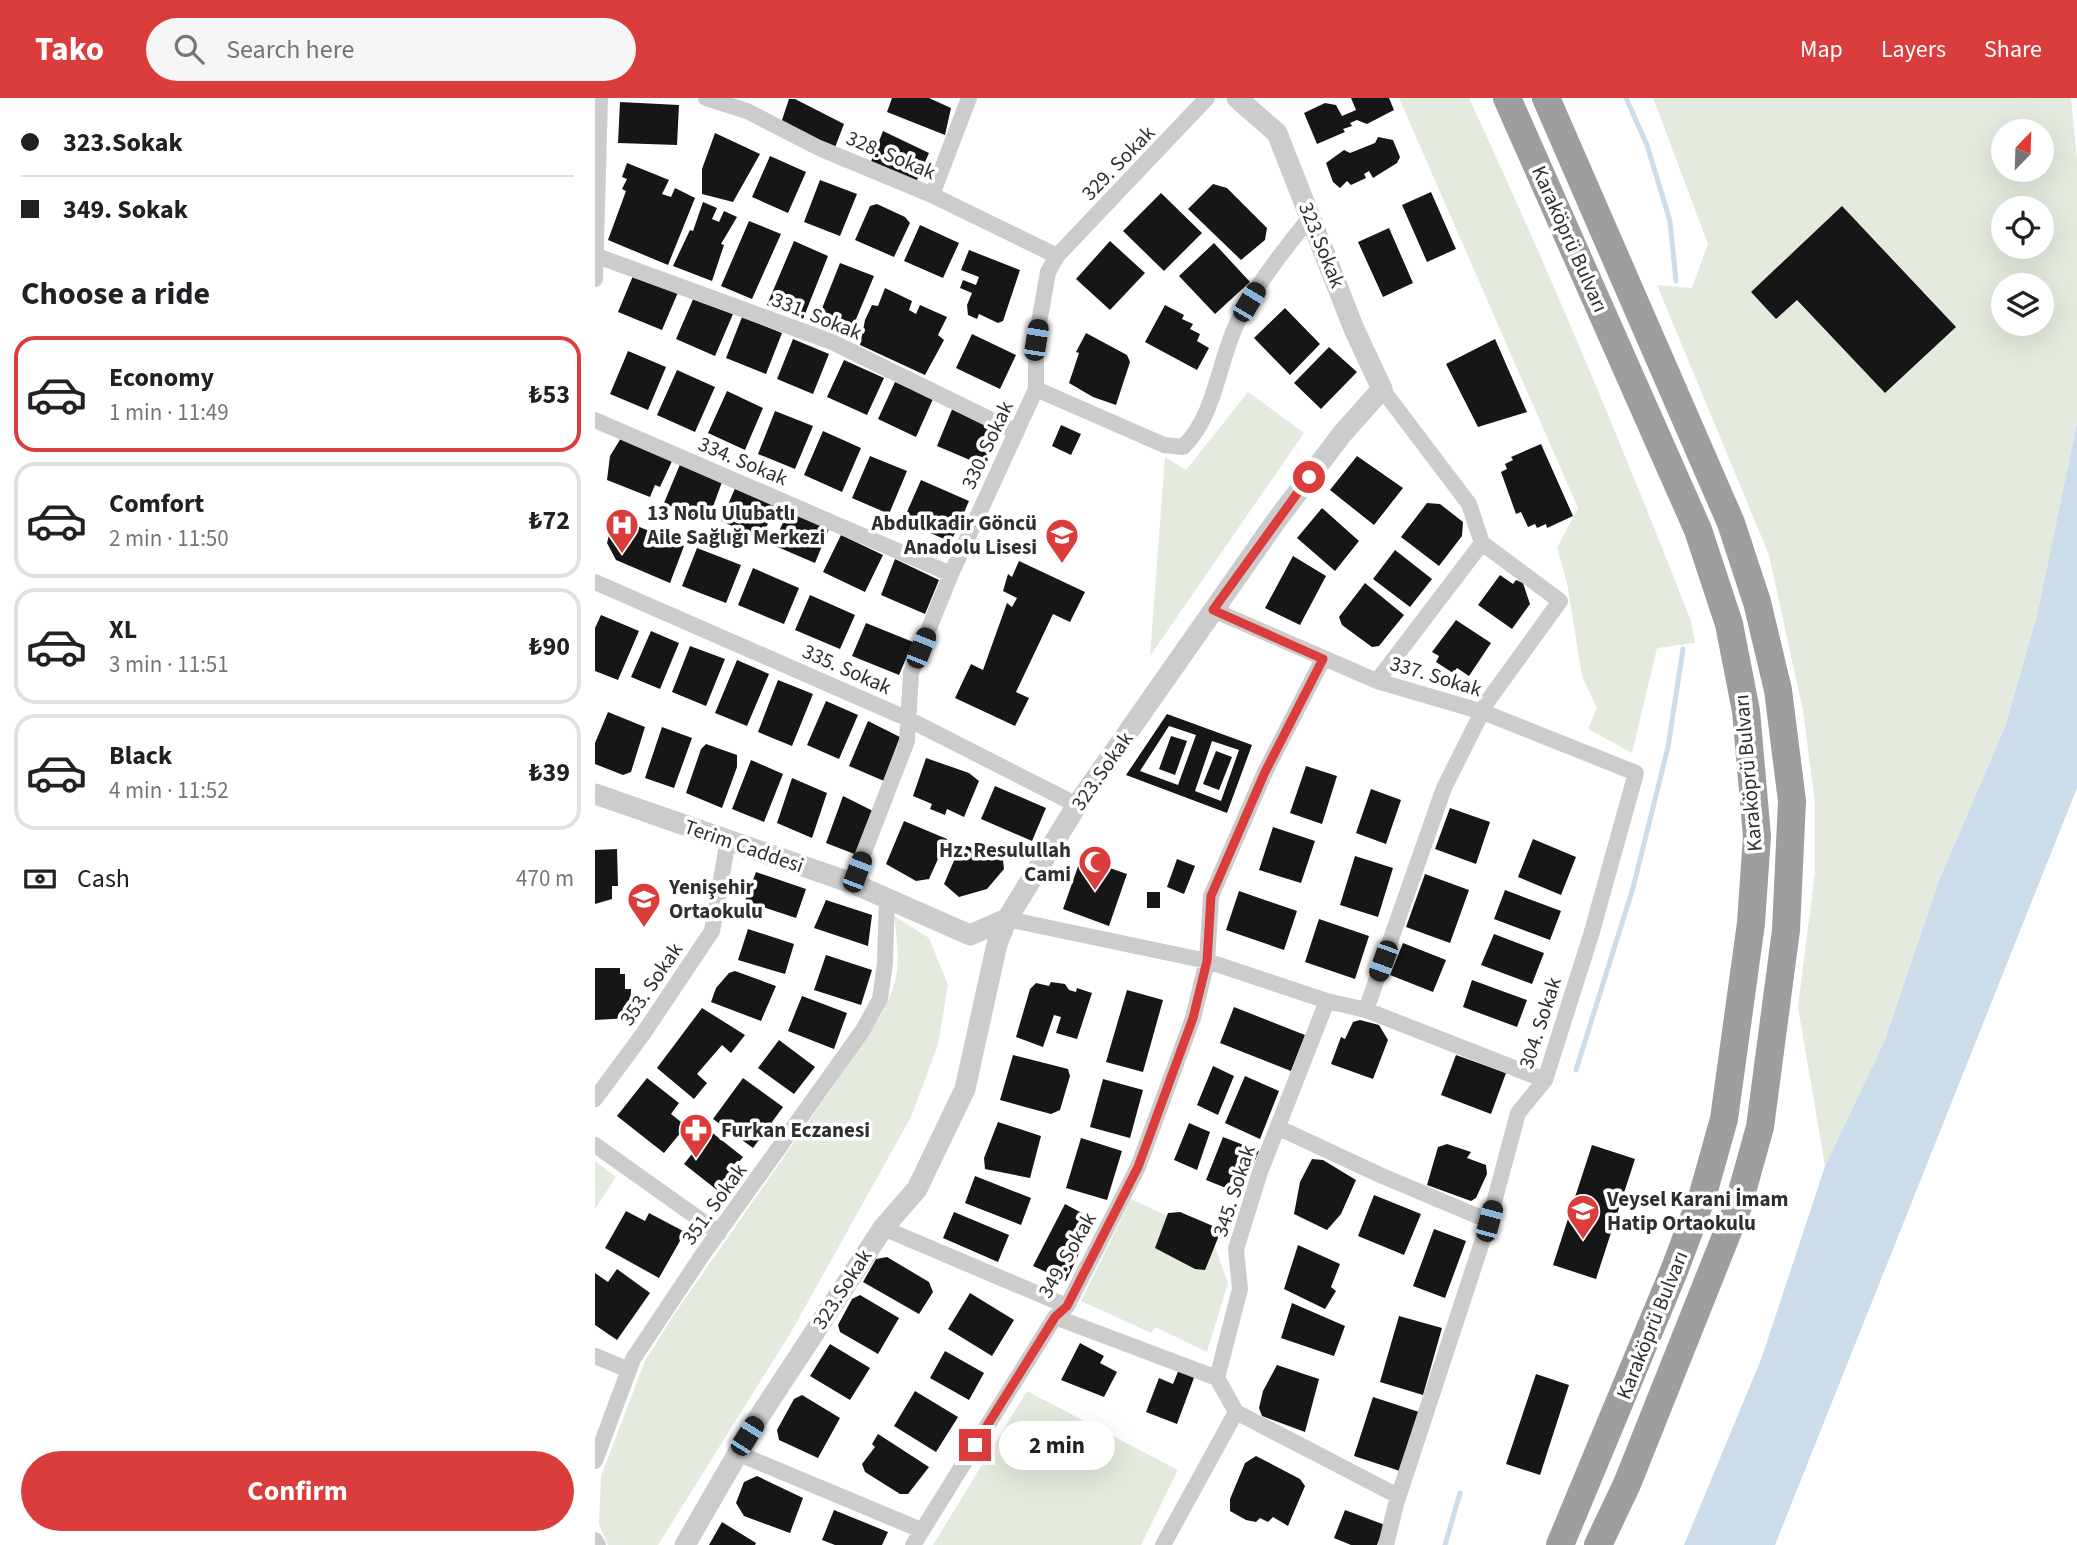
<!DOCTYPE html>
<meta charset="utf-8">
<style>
:root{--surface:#fff;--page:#f6f6f6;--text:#202124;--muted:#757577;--line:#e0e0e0;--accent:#db3d3d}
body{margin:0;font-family:"Source Sans 3",sans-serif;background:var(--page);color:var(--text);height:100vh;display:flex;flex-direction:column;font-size:26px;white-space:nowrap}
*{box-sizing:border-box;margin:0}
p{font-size:23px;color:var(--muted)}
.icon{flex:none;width:38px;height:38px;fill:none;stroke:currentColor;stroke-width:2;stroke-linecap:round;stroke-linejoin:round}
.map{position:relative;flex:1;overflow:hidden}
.sheet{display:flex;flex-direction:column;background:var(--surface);width:595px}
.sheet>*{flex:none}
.top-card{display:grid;align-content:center;height:154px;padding:0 21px;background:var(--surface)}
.needle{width:46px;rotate:23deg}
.fabs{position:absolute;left:1396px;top:21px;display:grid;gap:14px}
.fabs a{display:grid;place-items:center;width:63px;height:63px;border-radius:50%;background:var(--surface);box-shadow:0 7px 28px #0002;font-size:35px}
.end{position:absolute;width:32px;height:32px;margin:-16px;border:9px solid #db3d3d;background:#fff;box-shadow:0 0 0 4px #fff}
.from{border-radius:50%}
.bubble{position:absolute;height:49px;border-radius:24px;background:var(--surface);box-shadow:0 7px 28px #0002;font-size:23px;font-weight:700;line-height:49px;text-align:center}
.car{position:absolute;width:21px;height:42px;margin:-21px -10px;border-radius:9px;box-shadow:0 0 5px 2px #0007;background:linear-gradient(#222 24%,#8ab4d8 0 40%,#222 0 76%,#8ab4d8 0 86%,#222 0)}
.top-card b{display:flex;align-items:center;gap:24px;height:66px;font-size:26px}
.top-card b+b{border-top:2px solid var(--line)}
.top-card i{width:18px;height:18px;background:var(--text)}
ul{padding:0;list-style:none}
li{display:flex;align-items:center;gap:21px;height:116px;margin:0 14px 10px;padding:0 7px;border:4px solid var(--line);border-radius:21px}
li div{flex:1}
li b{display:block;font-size:26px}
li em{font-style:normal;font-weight:700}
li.selected{border-color:var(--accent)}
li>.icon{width:63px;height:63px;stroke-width:1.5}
h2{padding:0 21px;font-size:32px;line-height:84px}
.pay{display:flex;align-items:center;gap:18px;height:77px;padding:0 21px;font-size:26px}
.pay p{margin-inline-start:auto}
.action{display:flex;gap:14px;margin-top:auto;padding:14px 21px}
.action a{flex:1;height:80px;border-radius:42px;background:var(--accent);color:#fff;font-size:28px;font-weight:700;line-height:80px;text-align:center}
header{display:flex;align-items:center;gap:42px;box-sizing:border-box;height:98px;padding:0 35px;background:var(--accent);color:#fff}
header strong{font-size:33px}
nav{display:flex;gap:38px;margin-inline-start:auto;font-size:24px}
.search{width:490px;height:63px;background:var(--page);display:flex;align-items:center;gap:18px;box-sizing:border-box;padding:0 24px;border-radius:38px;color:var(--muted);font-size:26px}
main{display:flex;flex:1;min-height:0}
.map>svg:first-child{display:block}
.green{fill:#e4ebde;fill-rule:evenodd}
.water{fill:#cbdcea}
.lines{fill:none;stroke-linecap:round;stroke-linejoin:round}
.stream{stroke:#cbdcea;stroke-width:5}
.building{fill:#161616;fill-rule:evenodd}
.minor{stroke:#ccc;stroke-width:16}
.tertiary{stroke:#ccc;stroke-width:21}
.trunk{stroke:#9e9e9e;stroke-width:28}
.route{stroke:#db3d3d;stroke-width:9}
.labels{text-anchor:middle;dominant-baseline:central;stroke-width:7;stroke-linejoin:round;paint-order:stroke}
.street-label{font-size:21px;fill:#2f2f2f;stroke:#fff}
.poi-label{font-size:21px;font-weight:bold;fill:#2f2f2f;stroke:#fff;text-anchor:start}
</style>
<header>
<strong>Tako</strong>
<div class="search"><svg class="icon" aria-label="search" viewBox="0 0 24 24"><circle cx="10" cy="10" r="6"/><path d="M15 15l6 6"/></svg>Search here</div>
<nav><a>Map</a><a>Layers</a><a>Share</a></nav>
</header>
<main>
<section class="sheet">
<div class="top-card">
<b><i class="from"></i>323.Sokak</b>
<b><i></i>349. Sokak</b>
</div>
<h2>Choose a ride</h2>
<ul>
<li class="selected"><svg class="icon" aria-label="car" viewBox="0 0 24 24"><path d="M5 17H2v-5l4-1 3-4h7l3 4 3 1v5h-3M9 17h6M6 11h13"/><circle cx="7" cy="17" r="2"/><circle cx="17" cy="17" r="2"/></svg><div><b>Economy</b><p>1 min · 11:49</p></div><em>₺53</em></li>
<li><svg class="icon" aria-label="car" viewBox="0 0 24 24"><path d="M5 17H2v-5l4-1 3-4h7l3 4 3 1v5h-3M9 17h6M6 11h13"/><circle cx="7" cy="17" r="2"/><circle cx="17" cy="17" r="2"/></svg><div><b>Comfort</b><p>2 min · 11:50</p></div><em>₺72</em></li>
<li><svg class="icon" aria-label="car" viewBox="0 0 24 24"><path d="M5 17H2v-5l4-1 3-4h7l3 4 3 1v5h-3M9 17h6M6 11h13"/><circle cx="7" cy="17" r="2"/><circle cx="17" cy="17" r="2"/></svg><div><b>XL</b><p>3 min · 11:51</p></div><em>₺90</em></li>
<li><svg class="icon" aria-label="car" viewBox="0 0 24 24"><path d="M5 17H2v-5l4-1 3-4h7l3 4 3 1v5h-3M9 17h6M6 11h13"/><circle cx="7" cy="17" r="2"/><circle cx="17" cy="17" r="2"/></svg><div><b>Black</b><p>4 min · 11:52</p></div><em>₺39</em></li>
</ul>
<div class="pay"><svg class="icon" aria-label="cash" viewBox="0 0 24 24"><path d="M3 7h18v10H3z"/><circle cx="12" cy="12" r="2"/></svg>Cash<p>470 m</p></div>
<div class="action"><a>Confirm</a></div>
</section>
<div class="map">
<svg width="1482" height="1447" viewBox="0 0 1482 1447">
<rect width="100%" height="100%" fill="#fff"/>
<path class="green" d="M804 0H874C954 172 1027 346 1096 523L1100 545 1062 550 1037 655 993 631 1002 610 987 578 972 485 962 450 983 410Z
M1058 0H1476L1482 61V325L1442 517 1410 629 1345 780 1289 944 1230 1068 1203 909 1220 774V705L1208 613 1174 457 1062 187 1097 190 1113 146ZM1409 33H1447V72H1409ZM1409 110H1447V149H1409ZM1409 187H1447V226H1409Z
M653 294 709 335 555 558 570 359 591 372Z
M299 818 334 840 353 887 343 947 316 1019 195 1236 63 1447H13L4 1426 6 1378 50 1263 78 1218 278 931C305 885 306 870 299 818Z
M0 1063 21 1079 0 1111Z
M536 1101 616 1138 633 1185 612 1254 560 1229 556 1235 486 1203Z
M432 1293 583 1372 546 1447H338Z"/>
<path class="water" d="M1482 325V690L1180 1447H1089L1167 1259 1230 1068 1289 944 1345 780 1410 629 1442 517Z"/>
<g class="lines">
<path class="stream" d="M1031 0 1052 47 1075 123 1081 183
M981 972 1038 790 1073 649 1088 551
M850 1447 865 1395"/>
</g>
<path class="building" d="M297 0H334L356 10 350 37 292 14Z
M756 0H794L799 12 772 26 762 22 755 25 757 28 748 31 750 34 722 46 709 15 730 5 741 7 747 18 761 12Z
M194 1H200L249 26 239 52 186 25Z
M25 4 84 7 82 47 23 45Z
M288 33 334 55 321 84 275 66Z
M120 35 165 56 138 104 107 96V71Z
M783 39 798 42 805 59 802 65 778 80 774 73 769 76 771 80 756 87 752 83 745 90 738 84 731 65 749 52 755 55 780 45Z
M175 58 211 74 193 115 157 99Z
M32 65 74 82 67 96 76 99 80 90 100 100 73 167 13 142 31 93 27 91 32 81 27 79Z
M225 82 262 96 245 138 209 124Z
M618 86 632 90 672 130 670 142 646 162 593 111Z
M836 94 861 151 832 164 807 107Z
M566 95 607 135 569 173 528 133Z
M108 104 122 110 117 121 124 124 129 113 142 119 126 146 129 147 117 183 78 168 95 132 98 133Z
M282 106 310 119 315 125 299 159 260 142 275 108Z
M1247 108 1361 229 1290 295 1202 202 1181 221 1156 194Z
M154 123 186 136 157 201 126 188Z
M325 127 364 145 348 180 309 163Z
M794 130 818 185 788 199 763 144Z
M199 143 233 158 208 221 172 207Z
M515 143 550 175 515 212 481 181Z
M619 145 655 184 620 216 584 178Z
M374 152 425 172 408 223 403 225 384 216 382 221 373 217 372 207 377 195 365 190 368 182 381 187 384 179 366 172Z
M245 165 279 178 254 238 222 223Z
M40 173 84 192 67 232 23 214Z
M290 190 317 203 314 212 321 216 325 207 352 219 343 237 349 242 330 277 265 247 270 222 277 207 283 208Z
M99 199 138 216 120 258 81 241Z
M570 207 589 217 587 221 598 226 595 231 605 236 602 243 614 250 602 272 550 244Z
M690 210 725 246 695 277 659 240Z
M147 219 187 235 171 276 131 260Z
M491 235 532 257 535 264 521 307 498 299 474 285 484 255 481 254Z
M377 236 421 257 405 291 361 270Z
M198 241 234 256 218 296 182 281Z
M900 241 932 314 883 329 851 266Z
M734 249 762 274 726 311 699 285Z
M33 253 71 269 53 312 15 296Z
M249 262 289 280 272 317 232 299Z
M82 272 120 289 100 334 62 317Z
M300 284 338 301 321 339 283 321Z
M132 293 168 310 150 352 113 335Z
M358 309 405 328 389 368 342 348Z
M180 313 218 328 200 371 163 356Z
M466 327 486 336 476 357 457 348Z
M228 333 266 350 247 394 209 377Z
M26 340 78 361 65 389 60 387 55 399 12 382 15 358Z
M946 346 978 418 952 430 951 426 942 430 940 426 933 429 926 414 921 416 906 374 912 371 910 366 918 362 916 359Z
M275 358 312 373 294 416 257 400Z
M762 358 808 390 779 427 735 392Z
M86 364 127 384 112 425 69 405Z
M326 382 374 403 356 444 308 423Z
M141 388 182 405 166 441 126 423Z
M832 405 845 406 868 424 867 438 844 468 806 439Z
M727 410 764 443 740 473 702 440Z
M193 413 234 431 220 465 178 447Z
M19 418 89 448 75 485 21 462 12 445Z
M246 437 288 457 270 494 228 474Z
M102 450 146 467 131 505 87 488Z
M800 452 837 481 815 509 778 481Z
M698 458 731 478 705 527 670 510Z
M300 461 344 482 330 516 286 497Z
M424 463 490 494 475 524 458 516 421 594 434 600 420 628 360 600 376 566 388 572 412 505 417 509 422 500 408 493 413 476 417 479Z
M158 470 204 490 189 526 143 507Z
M905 477 918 486 921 482 928 485 935 506 917 531 883 507Z
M770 485 809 517 784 548 777 549 747 527 744 519Z
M215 497 260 517 245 551 200 532Z
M6 517 44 533 23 582 0 573V530Z
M861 522 896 545 874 578 862 570 858 575 841 564 844 558 837 554Z
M271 525 318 544 304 577 257 558Z
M56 533 84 545 65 591 36 579Z
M95 548 130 561 111 608 77 594Z
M142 562 174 576 152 628 120 615Z
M183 582 218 596 197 648 163 634Z
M231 603 263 617 244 661 212 647Z
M13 614 50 629 36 674 28 677 0 666V645Z
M572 616 657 647 632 715 531 677ZM574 628 601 637 583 687 545 673ZM617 643 644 652 626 703 600 693Z
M273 623 305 639 289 683 254 668Z
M67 629 97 640 79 690 50 680Z
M576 638 592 643 580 677 564 671Z
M111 646 142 657V669L127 710 91 695 106 651Z
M621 653 637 659 624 692 608 686Z
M331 660 374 675 384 683 369 719 352 711 350 717 335 711 337 706 318 698Z
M156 662 188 676 169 724 137 711Z
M711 668 742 678 727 726 695 715Z
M197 680 232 695 217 740 182 725Z
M400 688 451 710 437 743 386 721Z
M776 691 806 702 791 746 761 735Z
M248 698 280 714 262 757 231 745Z
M855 710 895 724 881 766 840 751Z
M309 723 352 741 334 781 321 783 291 766Z
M678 729 720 743 706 785 664 772Z
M938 741 981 759 966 797 923 779Z
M372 748 408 762 409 771 392 791 364 799 349 786 364 751Z
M22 751 23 788H17V801L0 806V752Z
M760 758 798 770 783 819 745 807Z
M486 760 532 776 514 828 468 811Z
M582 761 600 768 589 796 572 789Z
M161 774 211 791 201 820 150 803Z
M830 776 874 792 855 845 811 829Z
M910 792 966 813 955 842 899 821Z
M644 793 702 813 689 852 631 832Z
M552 794H565V810H552Z
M231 802 277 817 273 848 219 830Z
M724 821 774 838 760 881 710 864Z
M153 831 199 846 190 876 143 862Z
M899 836 949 855 937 886 886 867Z
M808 845 851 862 838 894 795 877Z
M231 857 277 872 266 907 219 892Z
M0 870H25V876H30V891H36L35 920 0 922Z
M140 873 181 888 166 923 116 904 121 890 134 875Z
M877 882 932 902 922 929 868 909Z
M456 884 470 886 474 892 481 894 482 890 497 895 482 941 461 935 466 919 459 917 448 949 421 939 435 891 441 885 454 888Z
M532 892 568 902 548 974 511 964Z
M207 898 252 915 239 951 193 933Z
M639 909 710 937 696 973 625 945Z
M107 910 150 937 136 955 127 947 102 976 112 985 99 1001 62 970Z
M765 922 784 927 793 942 778 981 736 966 746 939 750 941 758 924Z
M184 942 220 969 199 996 163 970Z
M418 957 473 971 475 978 465 1012 456 1016 405 1002Z
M861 957 911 975 896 1016 846 997Z
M618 968 639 978 623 1017 602 1007Z
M650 978 684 993 665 1041 630 1025Z
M52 980 84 1005 76 1016 91 1028 69 1055 22 1018Z
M148 980 188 1009 158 1050 118 1021Z
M508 981 548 992 535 1040 495 1029Z
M403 1024 446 1038 435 1080 390 1071 389 1060Z
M594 1025 615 1034 602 1072 579 1062Z
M115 1033 148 1059 122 1092 89 1066Z
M628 1039 664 1053 646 1096 611 1082Z
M486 1040 527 1053 512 1102 471 1090Z
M852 1046 876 1054 872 1060 891 1067 892 1076 881 1100 876 1103 832 1087 843 1049Z
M997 1047 1040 1061 1001 1181 958 1167Z
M717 1061 728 1062 761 1082 746 1116 732 1132 699 1116 705 1084Z
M380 1078 436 1100 426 1127 370 1105Z
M779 1097 826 1116 809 1157 763 1138Z
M470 1106 500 1122 471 1183 438 1168Z
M31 1113 50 1123 54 1115 90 1134 64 1180 10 1150Z
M359 1114 414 1137 403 1164 348 1140Z
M585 1114 618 1128 621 1133 623 1140 610 1172 600 1171 560 1150 573 1115Z
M839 1131 871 1143 850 1200 818 1188Z
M703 1147 745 1166 736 1189 741 1193 730 1211 689 1191Z
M292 1159 334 1184 338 1194 324 1216 268 1184 281 1161Z
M22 1171 55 1195 22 1242 0 1227V1175L13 1184Z
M375 1195 419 1222 397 1258 353 1231Z
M265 1197 304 1220 283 1256 245 1234 243 1227 257 1201Z
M697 1205 750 1228 739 1258 686 1240Z
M804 1218 847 1230 828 1297 785 1284Z
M485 1245 509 1258 505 1265 522 1274 509 1299 466 1282Z
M235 1246 275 1270 255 1302 215 1278Z
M350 1253 389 1275 374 1302 335 1280Z
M682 1267 724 1281 710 1334 667 1318 664 1310 668 1293Z
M584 1271 600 1277 582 1326 551 1314 564 1280 578 1286Z
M941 1276 974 1287 945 1377 911 1366Z
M320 1293 363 1319 341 1354 299 1328Z
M207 1297 245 1320 223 1360 184 1342 182 1332 199 1301Z
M778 1299 824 1314 805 1373 759 1358Z
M283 1336 334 1369 313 1396H305L270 1374 267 1366 280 1349 277 1346Z
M661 1358 705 1381 710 1388 693 1428 678 1419 673 1424 665 1420 661 1424 651 1422 635 1413V1401L650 1365Z
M162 1378 208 1400 195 1435 149 1418 141 1405 149 1384Z
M239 1412 293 1434 287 1447H240L227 1442Z
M750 1412 790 1427 782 1447H756L739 1440Z
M127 1424 161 1445 160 1447H114Z"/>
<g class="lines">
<path class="minor" d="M111 0 152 13 224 50 337 97 462 158
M337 97 374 0
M2 158 237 244 421 334
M0 181 5 0
M441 291 569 347 588 349C622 316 623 261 644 221 663 184 690 151 716 118
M0 322 356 476
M0 484 313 621 482 707
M618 512 782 583 888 614 1041 675 996 837 950 982 923 1015 894 1123 801 1406 791 1447
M782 583 887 445
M257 785 312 643 316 575 356 476 441 291V242L453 174 462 158 612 0
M412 821 612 863 732 903 771 912 950 982
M771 912 849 690 892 604 965 503 887 445 874 406 787 291
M0 1001 48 936 117 833 133 742
M684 1030 785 1077 894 1123
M0 1047 124 1135
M288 1130 472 1208
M460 1219 622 1280
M0 1258 34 1272
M641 1314 803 1398
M142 1355 326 1432
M0 1363 38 1261 108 1156 268 932 285 901 290 865 292 799
M0 1442 3 1447
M318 1447 460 1219 472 1208 543 1069 598 920 612 863 616 798 670 674 728 561
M568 1447 641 1314 622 1280 645 1191 641 1151 665 1074 732 903"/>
<path class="tertiary" d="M0 696 257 785 375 837 412 821
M90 1447 162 1322 288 1130 322 1091 370 991 402 846 412 821 482 707 681 423 747 336 787 291 759 231 682 35 642 0"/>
<path class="trunk" d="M912 0 1103 432 1134 526 1151 613 1162 738 1156 825 1129 1021 1108 1096 1079 1173 965 1447
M951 0 1136 425 1162 504 1183 592 1197 703 1191 832 1165 1029 1143 1108 1032 1386 1003 1447"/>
</g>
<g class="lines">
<path class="route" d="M380 1347 460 1219 472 1208 543 1069 598 920 612 863 616 798 670 674 728 561 618 512 714 379"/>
</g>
<defs>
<symbol id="hospital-pin" viewBox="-11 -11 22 30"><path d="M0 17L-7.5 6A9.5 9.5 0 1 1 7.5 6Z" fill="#db3d3d" stroke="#fff"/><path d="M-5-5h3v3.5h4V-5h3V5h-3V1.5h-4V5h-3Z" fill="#fff"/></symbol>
<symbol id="school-pin" viewBox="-11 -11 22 30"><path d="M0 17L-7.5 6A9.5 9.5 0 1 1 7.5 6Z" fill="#db3d3d" stroke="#fff"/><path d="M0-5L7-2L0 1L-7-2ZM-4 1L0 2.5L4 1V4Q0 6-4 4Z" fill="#fff"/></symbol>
<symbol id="mosque-pin" viewBox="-11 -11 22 30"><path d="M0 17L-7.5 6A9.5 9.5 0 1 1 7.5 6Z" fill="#db3d3d" stroke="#fff"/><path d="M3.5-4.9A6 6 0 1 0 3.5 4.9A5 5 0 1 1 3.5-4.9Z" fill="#fff"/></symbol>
<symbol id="pharmacy-pin" viewBox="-11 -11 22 30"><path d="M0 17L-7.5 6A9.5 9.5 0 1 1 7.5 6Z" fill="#db3d3d" stroke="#fff"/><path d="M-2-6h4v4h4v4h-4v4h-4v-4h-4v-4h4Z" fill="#fff"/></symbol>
</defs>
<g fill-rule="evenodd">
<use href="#hospital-pin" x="8" y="408" width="38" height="52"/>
<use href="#school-pin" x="448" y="418" width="38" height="52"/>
<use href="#mosque-pin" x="481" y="745" width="38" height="52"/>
<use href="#school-pin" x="30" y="782" width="38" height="52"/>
<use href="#pharmacy-pin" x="82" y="1013" width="38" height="52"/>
<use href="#school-pin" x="969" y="1094" width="38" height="52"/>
</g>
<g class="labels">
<g class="street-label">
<text transform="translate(296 57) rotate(23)">328. Sokak</text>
<text transform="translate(523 65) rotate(-46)">329. Sokak</text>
<text transform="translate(975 141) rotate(66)">Karaköprü Bulvarı</text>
<text transform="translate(727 147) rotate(68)">323.Sokak</text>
<text transform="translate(222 218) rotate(22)">331. Sokak</text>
<text transform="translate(392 347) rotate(-65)">330. Sokak</text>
<text transform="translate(148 363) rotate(23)">334. Sokak</text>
<text transform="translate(252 571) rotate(24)">335. Sokak</text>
<text transform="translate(841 578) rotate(17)">337. Sokak</text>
<text transform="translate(507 673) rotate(-55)">323.Sokak</text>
<text transform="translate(1153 675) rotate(-95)">Karaköprü Bulvarı</text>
<text transform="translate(149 748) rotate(19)">Terim Caddesi</text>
<text transform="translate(56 886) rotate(-56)">353. Sokak</text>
<text transform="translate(945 925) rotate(-72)">304. Sokak</text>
<text transform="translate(639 1093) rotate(-72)">345. Sokak</text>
<text transform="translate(119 1106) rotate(-54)">351. Sokak</text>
<text transform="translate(472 1157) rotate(-60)">349. Sokak</text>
<text transform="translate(247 1191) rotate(-57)">323.Sokak</text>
<text transform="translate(1057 1227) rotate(-68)">Karaköprü Bulvarı</text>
</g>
<g class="poi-label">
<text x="52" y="415">13 Nolu Ulubatlı<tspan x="52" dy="24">Aile Sağlığı Merkezi</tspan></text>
<text x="442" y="425" text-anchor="end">Abdulkadir Göncü<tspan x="442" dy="24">Anadolu Lisesi</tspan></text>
<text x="476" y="752" text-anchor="end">Hz. Resulullah<tspan x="476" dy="24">Cami</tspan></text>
<text x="74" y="789">Yenişehir<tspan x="74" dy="24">Ortaokulu</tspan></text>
<text x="126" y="1032">Furkan Eczanesi</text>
<text x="1012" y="1101">Veysel Karani İmam<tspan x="1012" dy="24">Hatip Ortaokulu</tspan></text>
</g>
</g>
</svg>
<div class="fabs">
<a><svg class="needle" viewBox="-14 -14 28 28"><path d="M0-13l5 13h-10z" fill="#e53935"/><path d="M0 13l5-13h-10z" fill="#757577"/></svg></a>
<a><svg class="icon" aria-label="locate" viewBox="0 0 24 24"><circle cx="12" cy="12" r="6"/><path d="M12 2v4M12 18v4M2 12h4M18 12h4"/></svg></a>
<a><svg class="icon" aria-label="layers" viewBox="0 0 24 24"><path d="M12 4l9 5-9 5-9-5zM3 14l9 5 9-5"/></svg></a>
</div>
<i class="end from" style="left:714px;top:379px"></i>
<i class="end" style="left:380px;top:1347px"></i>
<div class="bubble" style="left:404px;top:1323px;width:116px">2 min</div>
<i class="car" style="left:654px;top:204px;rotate:31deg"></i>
<i class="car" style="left:441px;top:242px;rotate:9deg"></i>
<i class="car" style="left:326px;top:550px;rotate:22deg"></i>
<i class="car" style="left:262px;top:774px;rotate:21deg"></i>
<i class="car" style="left:788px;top:863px;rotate:200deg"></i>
<i class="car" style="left:894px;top:1123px;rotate:15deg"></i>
<i class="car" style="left:152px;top:1338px;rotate:32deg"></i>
</div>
</main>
